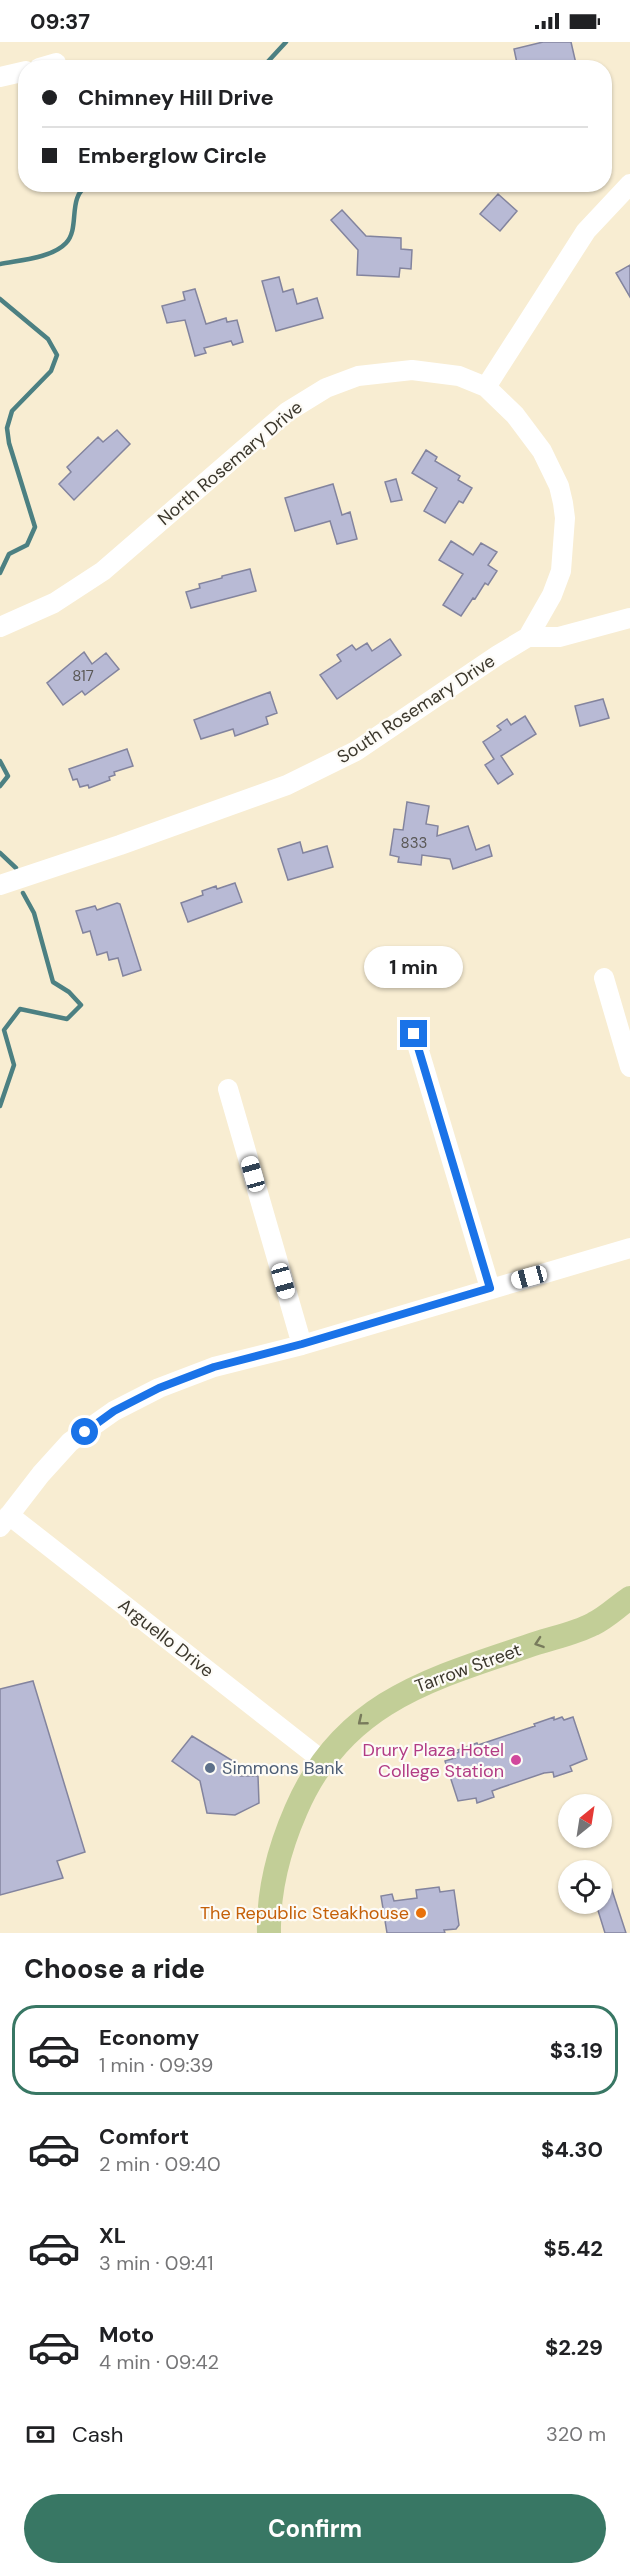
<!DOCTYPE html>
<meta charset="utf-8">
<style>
:root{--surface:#fff;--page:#f2f2f2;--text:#202124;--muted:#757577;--line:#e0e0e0;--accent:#387764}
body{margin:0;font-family:"DM Sans",sans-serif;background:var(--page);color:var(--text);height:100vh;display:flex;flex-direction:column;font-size:22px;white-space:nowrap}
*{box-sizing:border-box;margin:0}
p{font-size:20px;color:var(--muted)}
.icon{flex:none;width:33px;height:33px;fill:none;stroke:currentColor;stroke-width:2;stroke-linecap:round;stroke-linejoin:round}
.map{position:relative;height:1891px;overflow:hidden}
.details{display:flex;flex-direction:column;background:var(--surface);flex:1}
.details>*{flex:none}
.hud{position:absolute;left:18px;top:18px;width:594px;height:132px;border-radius:24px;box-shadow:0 2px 4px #0004;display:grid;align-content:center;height:132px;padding:0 24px;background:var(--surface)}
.needle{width:39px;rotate:30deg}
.controls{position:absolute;left:558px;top:1752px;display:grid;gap:12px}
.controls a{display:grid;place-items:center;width:54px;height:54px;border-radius:50%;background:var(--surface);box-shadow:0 2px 4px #0004;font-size:30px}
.end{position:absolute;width:27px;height:27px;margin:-14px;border:8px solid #1a73e8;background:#fff;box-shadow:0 0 0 3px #fff}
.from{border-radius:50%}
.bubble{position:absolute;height:42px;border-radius:21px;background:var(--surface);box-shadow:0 2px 4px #0004;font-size:20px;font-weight:700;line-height:42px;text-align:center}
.car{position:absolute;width:18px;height:36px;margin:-18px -9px;border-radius:8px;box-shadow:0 0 4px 2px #0007;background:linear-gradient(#fff 24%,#345 0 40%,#fff 0 76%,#345 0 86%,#fff 0)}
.hud b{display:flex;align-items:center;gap:21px;height:57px;font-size:22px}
.hud b+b{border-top:2px solid var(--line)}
.hud i{width:15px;height:15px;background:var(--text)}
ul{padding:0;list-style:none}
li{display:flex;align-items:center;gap:18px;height:90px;margin:0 12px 9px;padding:0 12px;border:3px solid transparent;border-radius:24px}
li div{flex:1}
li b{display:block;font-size:22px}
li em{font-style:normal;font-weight:700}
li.active{border-color:var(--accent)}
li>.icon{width:54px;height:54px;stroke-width:1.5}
h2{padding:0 24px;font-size:27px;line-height:72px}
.pay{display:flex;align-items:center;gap:15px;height:66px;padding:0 24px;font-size:22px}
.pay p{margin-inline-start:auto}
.primary-button{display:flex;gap:12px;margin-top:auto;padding:12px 24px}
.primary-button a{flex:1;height:69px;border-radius:36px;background:var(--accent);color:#fff;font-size:24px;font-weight:700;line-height:69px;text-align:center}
.status{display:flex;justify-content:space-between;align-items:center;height:42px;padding:0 30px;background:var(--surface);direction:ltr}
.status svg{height:16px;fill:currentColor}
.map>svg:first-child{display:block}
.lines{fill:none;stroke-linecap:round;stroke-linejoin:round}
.stream{stroke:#4c8082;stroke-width:4.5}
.building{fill:#b8bad5;stroke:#83849e;stroke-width:1.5}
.minor{stroke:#fff;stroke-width:20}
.major{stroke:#c2ce97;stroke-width:24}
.oneway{stroke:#787b5c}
.route{stroke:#1a73e8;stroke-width:8}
.hotel-dot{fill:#d1479c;stroke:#fdfbf6;stroke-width:2}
.service-dot{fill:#5c6f8a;stroke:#fdfbf6;stroke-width:2}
.food-dot{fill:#e8710a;stroke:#fdfbf6;stroke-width:2}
.labels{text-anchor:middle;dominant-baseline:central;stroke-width:4.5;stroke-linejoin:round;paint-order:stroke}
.number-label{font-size:15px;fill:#5a5856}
.street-label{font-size:18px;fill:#3b372c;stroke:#fdfbf6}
.hotel-label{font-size:18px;fill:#b23c85;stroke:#fdfbf6;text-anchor:end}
.service-label{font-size:18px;fill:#4e5e75;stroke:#fdfbf6;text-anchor:start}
.food-label{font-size:18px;fill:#c56008;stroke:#fdfbf6;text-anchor:end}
</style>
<div class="status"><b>09:37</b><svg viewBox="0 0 49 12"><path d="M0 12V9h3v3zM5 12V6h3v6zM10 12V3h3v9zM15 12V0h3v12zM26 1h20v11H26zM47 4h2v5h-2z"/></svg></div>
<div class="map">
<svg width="630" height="1891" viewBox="0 0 630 1891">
<rect width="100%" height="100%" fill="#f8edd2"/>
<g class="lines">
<path class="stream" d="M262 26 286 0
M0 222C20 218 52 216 66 201 81 185 66 155 89 142
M0 257 48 297 57 313 51 329 12 369 7 386 9 401 35 485 27 503 9 512 0 531
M0 719 8 734 0 744
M0 811 16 826
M0 1064 14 1023 4 988 20 967 67 977 81 963 69 950 53 940 34 871 23 851"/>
</g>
<path class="building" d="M543 0H571L577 26H518L514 7Z
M498 152 517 169 500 189 480 172Z
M342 168 366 194 401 196V207L412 208 411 227 400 226 399 235 357 233 358 208 331 178Z
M630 223V255L616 231Z
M279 235 283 250 293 247 297 262 317 256 323 276 276 289 262 239Z
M195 247 206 282 226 276 227 280 237 278 243 300 233 303 231 299 204 306 206 311 195 314 185 278 167 281 162 264 185 258 183 250Z
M117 388 130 402 74 458 59 442 71 430 67 425 98 395 103 400Z
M426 408 437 415 435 419 460 434 458 438 472 446 463 461 459 459 445 481 424 469 437 446 412 431Z
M396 437 402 458 391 460 385 440Z
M333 442 342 473 350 470 357 497 337 502 330 479 295 489 285 456Z
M451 499 473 513 481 501 497 510 488 523 497 529 488 543 485 541 475 557 473 556 461 574 443 563 463 532 439 518Z
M250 527 256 549 191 566 186 550 200 546 199 542 222 536V534Z
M390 597 401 613 337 657 320 633 341 619 337 613 352 603 356 608 367 601 372 609Z
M84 610 92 622 106 611 119 627 85 653 82 649 63 663 47 641Z
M270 650 277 671 266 675 268 682 235 694 233 687 201 697 194 678Z
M603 657 609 676 580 684 575 664Z
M525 674 536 692 501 714 513 732 498 742 485 723 494 717 483 700 501 688 497 684 507 677 511 683Z
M127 707 133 724 114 730 115 733 109 735 110 738 89 746 88 743 80 745 77 737 73 738 69 727Z
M407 760 429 764 426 782 438 784 437 794 468 784 476 808 489 803 492 814 453 827 450 817 422 813 421 823 398 820 399 815 390 813 394 787 403 788Z
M300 800 303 811 327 804 333 825 288 838 278 807Z
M235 841 242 860 188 880 181 861 203 853 202 849 216 844 217 847Z
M117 861 120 862 141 928 123 934 118 916 109 918 107 910 97 913 90 889 83 891 76 869 95 864 97 868Z
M33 1639 85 1810 57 1819 63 1836 0 1853V1647Z
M554 1675V1678L562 1675 564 1678 573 1675 587 1717 570 1724 572 1729 554 1735 553 1730 544 1731 500 1746 492 1749 494 1755 477 1761 476 1756 458 1759 445 1719 455 1716 454 1712 459 1710 458 1708 477 1701 478 1703 535 1684 534 1682Z
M192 1694 233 1719 240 1734H258L259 1761 235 1773 207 1771 200 1739 172 1719Z
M439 1845 440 1850 454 1848 459 1883 456 1887 444 1888 445 1891H387L381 1854 392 1852 394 1859 417 1856 416 1848Z
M611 1845 626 1891H605L596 1862H602V1848Z"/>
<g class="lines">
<path class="minor" d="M39 26 56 21
M0 35 26 29
M486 345 586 189 630 142
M0 585 54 561 103 529 287 370 326 346 358 334 412 328 459 334 486 345 515 373 542 409 559 444 563 461 565 476 561 529 552 553 528 595 498 613 356 709 287 743 120 803 0 843
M528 595H559L630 576
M604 936 630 1025
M414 992 490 1246
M228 1047 302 1303
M9 1473 323 1719
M0 1485 41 1432 70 1400 114 1369 159 1346 214 1325 302 1303 630 1206"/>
<path class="major" d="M269 1891C268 1848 279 1807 296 1768 343 1658 434 1636 537 1601 556 1595 576 1591 593 1582 606 1576 618 1564 630 1556"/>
</g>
<defs><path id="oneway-chevron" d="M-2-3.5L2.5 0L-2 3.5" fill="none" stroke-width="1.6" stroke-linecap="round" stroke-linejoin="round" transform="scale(1.5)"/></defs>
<g class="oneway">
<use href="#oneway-chevron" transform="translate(539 1601) rotate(161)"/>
<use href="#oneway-chevron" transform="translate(362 1679) rotate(141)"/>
</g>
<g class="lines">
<path class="route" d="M85 1390 114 1369 159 1346 214 1325 302 1302 490 1246 414 992"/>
</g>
<circle class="hotel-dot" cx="516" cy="1718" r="6"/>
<circle class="service-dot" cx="210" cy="1726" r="6"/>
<circle class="food-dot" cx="421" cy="1871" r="6"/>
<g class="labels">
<g class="number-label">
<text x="83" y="634">817</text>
<text x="414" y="801">833</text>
</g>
<g class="street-label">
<text transform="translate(230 421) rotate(-40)">North Rosemary Drive</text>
<text transform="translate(416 667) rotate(-33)">South Rosemary Drive</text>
<text transform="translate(166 1596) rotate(38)">Arguello Drive</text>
<text transform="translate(468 1626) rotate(-20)">Tarrow Street</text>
</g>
<g class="hotel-label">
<text x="504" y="1708">Drury Plaza Hotel<tspan x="504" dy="21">College Station</tspan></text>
</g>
<g class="service-label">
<text x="222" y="1726">Simmons Bank</text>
</g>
<g class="food-label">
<text x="409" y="1871">The Republic Steakhouse</text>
</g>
</g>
</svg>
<div class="controls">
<a><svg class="needle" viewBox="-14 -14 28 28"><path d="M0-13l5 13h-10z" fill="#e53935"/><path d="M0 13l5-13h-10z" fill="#757577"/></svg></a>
<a><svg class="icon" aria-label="locate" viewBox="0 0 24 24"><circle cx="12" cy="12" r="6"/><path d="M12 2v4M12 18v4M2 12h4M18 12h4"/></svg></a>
</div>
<i class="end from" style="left:85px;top:1390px"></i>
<i class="end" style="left:414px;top:992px"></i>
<div class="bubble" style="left:364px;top:904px;width:99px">1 min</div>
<i class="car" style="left:253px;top:1132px;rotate:344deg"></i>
<i class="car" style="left:529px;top:1235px;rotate:255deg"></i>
<i class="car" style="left:283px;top:1239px;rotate:164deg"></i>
<div class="hud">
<b><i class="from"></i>Chimney Hill Drive</b>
<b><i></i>Emberglow Circle</b>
</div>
</div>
<section class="details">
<h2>Choose a ride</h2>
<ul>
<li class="active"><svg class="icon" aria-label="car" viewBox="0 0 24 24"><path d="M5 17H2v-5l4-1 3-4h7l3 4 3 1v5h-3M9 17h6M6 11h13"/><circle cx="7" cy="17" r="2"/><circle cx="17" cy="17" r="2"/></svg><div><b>Economy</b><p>1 min · 09:39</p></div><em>$3.19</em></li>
<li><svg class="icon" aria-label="car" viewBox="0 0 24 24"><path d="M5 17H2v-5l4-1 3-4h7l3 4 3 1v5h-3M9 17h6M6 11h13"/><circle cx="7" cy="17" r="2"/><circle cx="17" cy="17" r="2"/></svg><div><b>Comfort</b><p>2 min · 09:40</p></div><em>$4.30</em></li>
<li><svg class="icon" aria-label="car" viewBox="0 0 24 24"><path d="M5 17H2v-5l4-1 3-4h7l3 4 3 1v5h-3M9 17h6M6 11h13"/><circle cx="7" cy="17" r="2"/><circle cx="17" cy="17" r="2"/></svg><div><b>XL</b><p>3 min · 09:41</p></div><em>$5.42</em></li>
<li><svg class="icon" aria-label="car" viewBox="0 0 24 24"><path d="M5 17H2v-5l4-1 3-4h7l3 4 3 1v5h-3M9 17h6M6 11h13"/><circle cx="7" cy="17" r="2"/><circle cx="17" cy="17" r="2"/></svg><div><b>Moto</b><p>4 min · 09:42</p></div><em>$2.29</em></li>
</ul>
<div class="pay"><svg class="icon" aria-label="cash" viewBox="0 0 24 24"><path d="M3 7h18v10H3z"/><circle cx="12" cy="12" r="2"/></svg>Cash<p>320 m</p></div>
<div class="primary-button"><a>Confirm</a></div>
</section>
